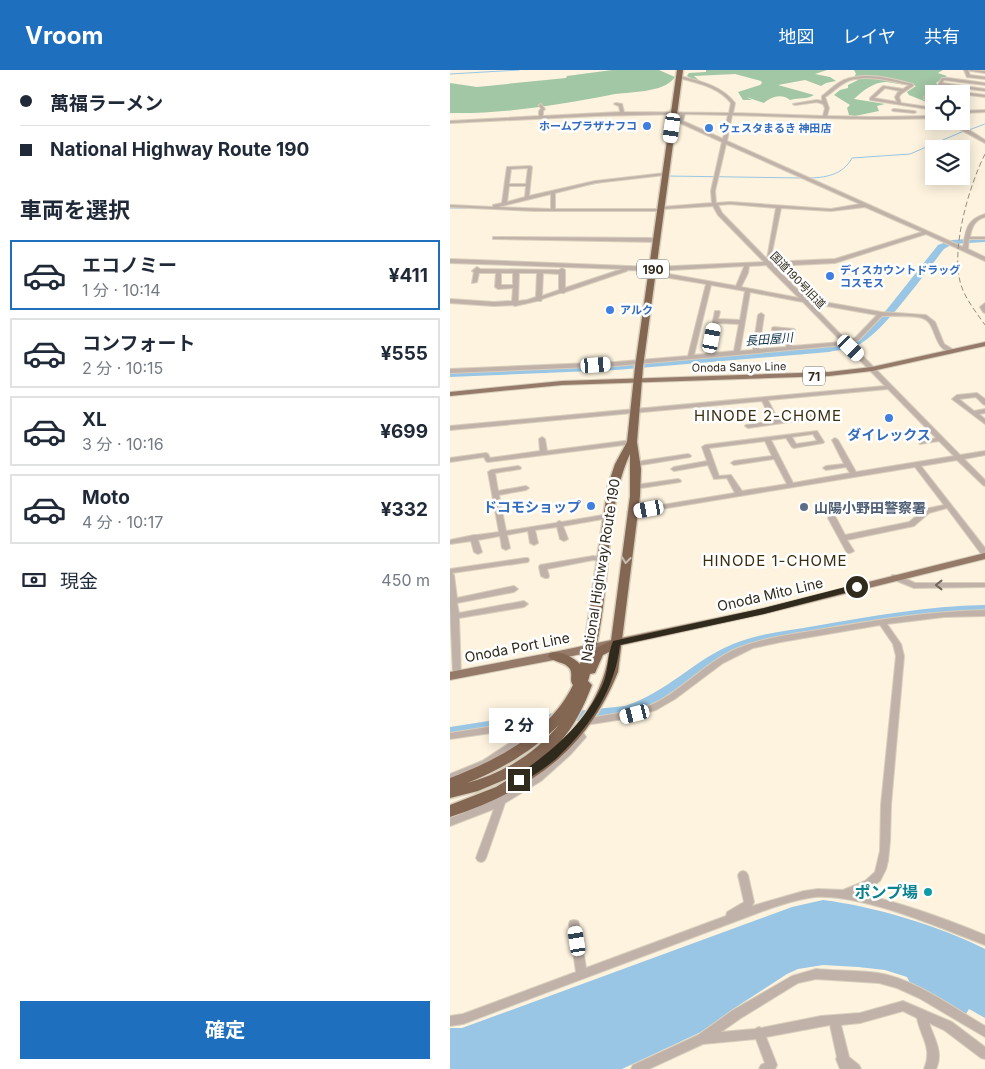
<!DOCTYPE html>
<html lang="ja">
<meta charset="utf-8">
<style>
:root{--surface:#fff;--page:#f2f2f3;--text:#1f2937;--muted:#747a83;--line:#e0e1e3;--accent:#1e70be}
body{margin:0;font-family:Inter,"Noto Sans JP",sans-serif;background:var(--page);color:var(--text);height:100vh;display:flex;flex-direction:column;font-size:19px;white-space:nowrap}
*{box-sizing:border-box;margin:0}
p{font-size:16px;color:var(--muted)}
.icon{flex:none;width:28px;height:28px;fill:none;stroke:currentColor;stroke-width:2;stroke-linecap:round;stroke-linejoin:round}
.map{position:relative;flex:1;overflow:hidden}
.details{display:flex;flex-direction:column;background:var(--surface);width:450px}
.details>*{flex:none}
.top-card{display:grid;align-content:center;height:110px;padding:0 20px;background:var(--surface)}
.fabs{position:absolute;left:475px;top:15px;display:grid;gap:10px}
.fabs a{display:grid;place-items:center;width:45px;height:45px;border-radius:0px;background:var(--surface);box-shadow:0 2px 12px #0003;font-size:25px}
.end{position:absolute;width:22px;height:22px;margin:-11px;border:6px solid #302a1d;background:#fff;box-shadow:0 0 0 2px #fff}
.from{border-radius:50%}
.bubble{position:absolute;height:35px;border-radius:0px;background:var(--surface);box-shadow:0 2px 12px #0003;font-size:16px;font-weight:700;line-height:35px;text-align:center}
.car{position:absolute;width:15px;height:30px;margin:-15px -8px;border-radius:6px;box-shadow:0 0 4px 1px #0007;background:linear-gradient(#fff 24%,#345 0 40%,#fff 0 76%,#345 0 86%,#fff 0)}
.top-card b{display:flex;align-items:center;gap:18px;height:48px;font-size:19px}
.top-card b+b{border-top:1px solid var(--line)}
.top-card i{width:12px;height:12px;background:var(--text)}
ul{padding:0;list-style:none}
li{display:flex;align-items:center;gap:15px;height:70px;margin:0 10px 8px;padding:0 10px;border:2px solid var(--line);border-radius:0px}
li div{flex:1}
li b{display:block;font-size:19px}
li em{font-style:normal;font-weight:700}
li.selected{border-color:var(--accent)}
li>.icon{width:45px;height:45px;stroke-width:1.5}
h2{padding:0 20px;font-size:22px;line-height:60px}
.pay{display:flex;align-items:center;gap:12px;height:55px;padding:0 20px;font-size:19px}
.pay p{margin-inline-start:auto}
.action{display:flex;gap:10px;margin-top:auto;padding:10px 20px}
.action a{flex:1;height:58px;border-radius:0px;background:var(--accent);color:#fff;font-size:20px;font-weight:700;line-height:58px;text-align:center}
header{display:flex;align-items:center;gap:30px;box-sizing:border-box;height:70px;padding:0 25px;background:var(--accent);color:#fff}
header strong{font-size:24px}
nav{display:flex;gap:28px;margin-inline-start:auto;font-size:18px}
main{display:flex;flex:1;min-height:0}
.map>svg:first-child{display:block}
.forest{fill:#a2c7a4}
.water{fill:#99c6e4}
.lines{fill:none;stroke-linecap:round;stroke-linejoin:round}
.stream{stroke:#99c6e4;stroke-width:1}
.river{fill:#99c6e4;fill-rule:evenodd}
.minor-casing{stroke:#d8cfbc;stroke-width:2}
.major-casing{stroke:#d8cfbc;stroke-width:2}
.highway-casing{stroke:#d8cfbc;stroke-width:3}
.minor{fill:#c1b2a9;fill-rule:evenodd}
.major{fill:#957a6a;fill-rule:evenodd}
.highway{fill:#846753;fill-rule:evenodd}
.rail{stroke:#958d7d;stroke-width:1;stroke-dasharray:5.5 3;stroke-linecap:butt}
.oneway{stroke:#c8bbb2}
.oneway2{stroke:#71675c}
.route{fill:#302a1d}
.shop-dot{fill:#3f7fe0;stroke:#fff;stroke-width:2}
.service-dot{fill:#5c6f8a;stroke:#fff;stroke-width:2}
.culture-dot{fill:#0f9aa8;stroke:#fff;stroke-width:2}
.labels{text-anchor:middle;dominant-baseline:central;stroke-width:5;stroke-linejoin:round;paint-order:stroke}
.far-shop-label{font-size:11px;font-weight:bold;fill:#366cbe;stroke:#fff;text-anchor:start}
.far-street-label{font-size:11px;fill:#302a1d;stroke:#fff}
.shield{fill:#fff;stroke:#6e6a61;stroke-width:1}
.shield-label{font-size:12px;font-weight:bold;fill:#302a1d}
.far-water-label{font-size:12px;font-style:italic;fill:#0a3045;stroke:#fff}
.shop-label{font-size:14px;font-weight:bold;fill:#366cbe;stroke:#fff}
.service-label{font-size:14px;font-weight:bold;fill:#4e5e75;stroke:#fff;text-anchor:start}
.street-label{font-size:14px;fill:#302a1d;stroke:#fff}
.neighbourhood-label{font-size:15px;letter-spacing:1px;fill:#3b2f11;stroke:#fff}
.near-culture-label{font-size:16px;font-weight:bold;fill:#0d838f;stroke:#fff;text-anchor:end}
</style>
<header>
<strong>Vroom</strong>
<nav><a>地図</a><a>レイヤ</a><a>共有</a></nav>
</header>
<main>
<section class="details">
<div class="top-card">
<b><i class="from"></i>萬福ラーメン</b>
<b><i></i>National Highway Route 190</b>
</div>
<h2>車両を選択</h2>
<ul>
<li class="selected"><svg class="icon" aria-label="car" viewBox="0 0 24 24"><path d="M5 17H2v-5l4-1 3-4h7l3 4 3 1v5h-3M9 17h6M6 11h13"/><circle cx="7" cy="17" r="2"/><circle cx="17" cy="17" r="2"/></svg><div><b>エコノミー</b><p>1 分 · 10:14</p></div><em>¥411</em></li>
<li><svg class="icon" aria-label="car" viewBox="0 0 24 24"><path d="M5 17H2v-5l4-1 3-4h7l3 4 3 1v5h-3M9 17h6M6 11h13"/><circle cx="7" cy="17" r="2"/><circle cx="17" cy="17" r="2"/></svg><div><b>コンフォート</b><p>2 分 · 10:15</p></div><em>¥555</em></li>
<li><svg class="icon" aria-label="car" viewBox="0 0 24 24"><path d="M5 17H2v-5l4-1 3-4h7l3 4 3 1v5h-3M9 17h6M6 11h13"/><circle cx="7" cy="17" r="2"/><circle cx="17" cy="17" r="2"/></svg><div><b>XL</b><p>3 分 · 10:16</p></div><em>¥699</em></li>
<li><svg class="icon" aria-label="car" viewBox="0 0 24 24"><path d="M5 17H2v-5l4-1 3-4h7l3 4 3 1v5h-3M9 17h6M6 11h13"/><circle cx="7" cy="17" r="2"/><circle cx="17" cy="17" r="2"/></svg><div><b>Moto</b><p>4 分 · 10:17</p></div><em>¥332</em></li>
</ul>
<div class="pay"><svg class="icon" aria-label="cash" viewBox="0 0 24 24"><path d="M3 7h18v10H3z"/><circle cx="12" cy="12" r="2"/></svg>現金<p>450 m</p></div>
<div class="action"><a>確定</a></div>
</section>
<div class="map">
<svg width="535" height="999" viewBox="0 0 535 999">
<rect width="100%" height="100%" fill="#fdf3df"/>
<path class="forest" d="M162 0H209L225 7C213 24 179 21 160 25 107 35 55 44 0 43V13L27 17 116 8 117 6Z
M256 0H377L365 4 380 7 386 11 376 13 371 16 355 10 328 15 364 25C356 30 349 27 340 30 331 23 321 27 314 33L296 27 302 30H293L288 22 310 15 312 13 311 11 285 4 244 6 252 13H250L237 6 239 3 256 2Z
M404 0H493L488 3 497 6 486 13 488 15 474 28 484 30V35L459 25 457 22 466 16 461 14C452 16 446 13 437 12 425 11 412 21 404 29L435 34 427 36 429 41 405 46 399 45 397 38 400 35 384 25 390 20 398 18V15L408 10 403 8 406 4Z"/>
<path class="water" d="M373 830C423 836 490 856 535 879V948L519 939 516 944 460 913 457 907 435 900 408 897 373 895 348 899 337 904 283 939 251 962 172 999H0V958H12L342 837Z"/>
<g class="lines">
<path class="stream" d="M0 4 69 0
M519 60 535 54
M217 106 352 108
M357 108C375 108 393 105 402 88L460 84 514 61
M138 115 153 112
M0 138H17"/>
<path class="river" d="M535 168V172L503 174 494 179C474 204 433 264 406 276 398 280 387 280 379 282L166 300 0 307V301L166 294 379 276 399 273 414 264 438 238 488 175 502 170Z
M535 535V543L492 545 449 550 311 573 294 579 271 590 208 633 175 646 58 658 0 667V657L58 648 175 636C216 623 244 590 283 574 309 563 338 561 365 556 422 546 477 536 535 535Z"/>
<defs>
<path id="minor" d="M514 0H518L520 5 535 7V9L517 7Z
M519 0 535 1V3L521 1Z
M230 6C250 11 272 16 285 33L283 43 373 46 375 38 373 34 367 32 345 35 343 34 367 30 372 31V26C379 21 385 14 394 10 416 1 442 9 463 14V16L451 24 449 27 451 33 484 38V40L420 30V28L433 16 453 19 459 15C440 11 417 4 398 11 389 15 383 22 375 27L379 38 377 46 422 47 484 46V48C416 51 350 47 282 45L277 71 513 177C516 160 516 150 535 144V147C525 150 522 156 520 167H535V169H519L518 179 535 187V191L476 164 385 193 324 196 357 229 431 242 476 245 485 252 494 274 504 280V282C482 283 488 252 472 248 464 245 442 246 432 246L409 270 400 273 510 385 535 381V385L514 389 535 410V416L533 415 507 390 471 396 535 478V485H532L497 438 479 443 464 456 397 470 404 481 400 483H397L378 448 379 446H385L395 465 459 452 475 439 494 435 465 397 181 444 177 442 181 440 285 423 277 408 264 409 258 395 224 401 221 399 224 397 257 391 252 377 255 375 367 361 374 372 373 373 344 378 342 377 336 368 321 370 343 413 400 403 396 397 376 400 373 398 376 396 394 394 382 370 385 368 388 370 406 402 504 386 489 371 470 374 469 373 470 372 486 368 438 319 318 330 328 350 361 345 364 347 361 349 298 358 295 356 296 355 322 351 312 331 0 360V356L435 316 395 275 165 296 0 303V299L165 292 238 286 256 214 202 205 199 203 202 201 286 216 294 197V196L203 201 177 200V201L115 222 114 223H110L92 229 91 231H87L65 236 63 235 44 236 0 233V229L44 232 62 231 63 218 48 219 45 217 46 203H29L27 212 22 213 24 202 22 201 27 197 30 199 109 200 112 198 115 200V218L172 199 0 193V189L203 197 314 192 268 145 263 136 213 139V141H85L0 137V135L43 137V135L52 133 57 97 80 96 82 97 79 126 145 111 215 103 217 104 215 105 145 113 105 123V139H209L211 137 262 133 261 121 272 72 230 53 231 44 146 46 0 53V51L89 46V41L91 39 89 35 91 34 95 39 93 41V46L170 42 169 36 164 34 166 33 172 34 174 42 279 43 281 33C269 17 247 13 229 8ZM435 18 450 21 448 22 445 27 447 32 424 28ZM235 44 278 45 273 69 233 51ZM276 74 410 134 381 139 280 132 266 133 265 121ZM78 98 76 114H59L61 99ZM59 116H76L75 127 57 132ZM101 124V139L48 137ZM280 134 326 138 317 189 272 143 268 135ZM415 137 472 162 385 189 320 192 331 138 381 141ZM317 195V196L349 228 291 217 298 203 299 196ZM51 203H63V215H51ZM69 203H87L86 227 77 230 68 231ZM93 203 109 204V220L92 226ZM261 215 295 221 290 250 268 249 270 242 269 241H265L256 284 244 285ZM300 222 353 232 392 272 342 276 345 260 344 259 324 257 322 258V260L339 262 338 266 325 265 322 267 325 269 338 270 336 277 309 279 314 245 311 243 308 245 303 280 290 281ZM360 233 427 245 405 268 397 271ZM268 253 289 254 284 281 262 283ZM363 364 367 371 346 374 342 367ZM315 371 322 386 284 391 281 393 284 395 324 389 337 414 292 421 281 405 269 406 259 378Z
M492 8H498L535 13V15L494 10 492 13 535 19V21L488 15Z
M488 16 491 17 489 19 535 25V27L486 21 478 27 484 28V30L474 29V27Z
M444 39 464 41 466 42 464 43 443 41 442 40Z
M535 40V42L511 43V41Z
M495 51C509 51 523 63 535 70V73Z
M43 167 206 168 209 170 206 172 45 169H43Z
M535 233V243L533 242 530 237Z
M527 323 535 329V335L533 334 526 327 509 329 524 341 535 339V343L529 344 535 349V354L502 329 507 325Z
M92 367 95 369 97 381 182 370 185 372 182 374 38 392 36 391 34 387 0 392V388L36 383 38 384 40 388 90 381 89 369Z
M238 384 240 385 241 386 240 387 185 396 182 394 185 392Z
M68 396 70 397 71 398 70 399 45 403 48 421 76 416 79 418 76 420 49 425 56 461 106 453 109 451 112 452 159 444 163 446 159 448 113 456 118 469 114 471 110 469 107 457 85 460 88 473 84 475 80 473 78 461 57 465 60 478 56 480 52 478 50 466 28 470 32 482 28 484 24 482 21 471 0 474V470L24 465H27L49 462 38 402 41 400Z
M228 409 230 410 231 411 230 412 185 419 182 417 185 415Z
M143 486 153 487 157 489 153 491 143 490 97 499 99 506 98 508H95L91 506 89 497 90 495Z
M75 488H78L79 490 78 492 2 503 4 505 7 528 64 516 68 519 64 522 7 533 9 543 74 531 78 534 74 537 9 548 11 605 10 607H4L3 605 0 537V499Z
M442 505H448L465 513H535V517L464 518 442 509 441 507Z
M535 540V546L494 547 437 554 451 574 454 586 441 735 440 771 438 791 436 799 430 811 422 817 408 823C452 833 494 848 535 865V875C496 860 459 844 419 834 401 830 383 826 365 827 348 829 330 835 313 841L13 954 0 956V946L13 944 126 902 119 854 120 851 124 850 128 851 129 854 136 898 276 846 277 842 294 832 288 805 290 802 293 801 296 802 298 805 304 832 302 836 354 821 368 819 393 820 415 811 425 802 430 781 431 735 446 586 443 574 430 555 331 572 303 578 273 593 225 629 206 640 174 649 135 655 132 654 131 652 132 650C158 643 185 644 209 631 237 615 258 591 288 578 315 567 344 564 373 559 427 550 480 541 535 540Z
M66 654 95 657 98 658 99 660 98 662H89L38 695 0 712V704L32 691 78 661H55L0 669V663L44 656Z
M128 658 131 659 136 667 120 685 91 711 55 733 36 788 34 791 31 792 28 791 26 788 44 739 0 756V748C53 729 88 707 127 667L124 661 125 659Z
M366 899C386 901 408 900 428 903 463 908 504 938 535 956V967L469 928 447 918 429 913 366 909 348 913 291 948 271 962 305 959 309 957 311 958 371 946 410 943 453 931 502 952 535 977V989L531 988 494 960 479 953C484 968 494 983 486 999H474C483 978 471 968 467 948L453 941 410 953 391 955 399 987 409 995 411 999H390L386 989 387 987 380 955 316 967 327 995 325 999H309L311 995 315 993 306 969 253 974 199 999H181L183 995 248 965 283 940 342 906Z"/>
<path id="major" d="M535 272V276L422 301 379 306 112 315 0 326V322L112 311 379 302 422 297Z
M535 483V489L314 544 104 590 0 610V602L104 582 314 538Z"/>
<path id="highway" d="M227 0H233L193 297 187 372 191 399 190 426 168 602C136 682 80 720 0 747V735L46 717 66 705 28 721 0 728V708C47 690 100 663 123 615 119 610 123 605 120 599 115 591 103 593 98 586L100 583C110 580 123 587 130 594L135 571 158 415 165 394 177 372 185 297ZM180 384V426L161 571 146 578C154 543 156 506 160 471 164 441 167 412 180 384ZM159 582C155 616 136 649 110 672 125 655 134 636 142 615L138 611 140 604 145 603 153 585ZM109 655C84 684 54 703 17 713 51 700 82 681 109 655Z"/>
</defs>
<use href="#minor" class="minor-casing"/>
<use href="#major" class="major-casing"/>
<use href="#highway" class="highway-casing"/>
<use href="#minor" class="minor"/>
<use href="#major" class="major"/>
<use href="#highway" class="highway"/>
<path class="rail" d="M535 84C519 116 500 180 511 215 516 230 526 242 535 255"/>
</g>
<defs><path id="oneway-chevron" d="M-2-3.5L2.5 0L-2 3.5" fill="none" stroke-width="1.6" stroke-linecap="round" stroke-linejoin="round" transform="scale(1.25)"/></defs>
<use class="oneway" href="#oneway-chevron" transform="translate(176 490) rotate(97)"/>
<use class="oneway2" href="#oneway-chevron" transform="translate(489 515) rotate(180)"/>
<path class="route" d="M407 514 411 517 410 519 314 544 170 575C165 619 141 655 110 685 99 696 85 704 72 713H65V707C102 681 132 657 152 616 159 602 157 585 163 571L314 538Z"/>
<g class="shop-dot">
<circle cx="197" cy="56" r="5"/>
<circle cx="259" cy="58" r="5"/>
<circle cx="380" cy="206" r="5"/>
<circle cx="160" cy="240" r="5"/>
<circle cx="439" cy="348" r="5"/>
<circle cx="141" cy="436" r="5"/>
</g>
<circle class="service-dot" cx="354" cy="437" r="5"/>
<circle class="culture-dot" cx="478" cy="822" r="5"/>
<g class="labels">
<g class="far-shop-label">
<text x="187" y="56" text-anchor="end">ホームプラザナフコ</text>
<text x="269" y="58">ウェスタまるき 神田店</text>
<text x="390" y="200">ディスカウントドラッグ<tspan x="390" dy="13">コスモス</tspan></text>
<text x="170" y="240">アルク</text>
</g>
<g class="far-street-label">
<text transform="translate(348 210) rotate(46)">国道190号旧道</text>
<text transform="translate(289 297) rotate(-1)">Onoda Sanyo Line</text>
</g>
<g class="shield">
<rect x="187" y="189.5" width="32" height="19" rx="4"/>
<rect x="353" y="296.5" width="22" height="19" rx="4"/>
</g>
<g class="shield-label">
<text x="203" y="199">190</text>
<text x="364" y="306">71</text>
</g>
<g class="far-water-label">
<text transform="translate(319 269) rotate(-5)">長田屋川</text>
</g>
<g class="shop-label">
<text x="439" y="364">ダイレックス</text>
<text x="131" y="436" text-anchor="end">ドコモショップ</text>
</g>
<g class="service-label">
<text x="364" y="437">山陽小野田警察署</text>
</g>
<g class="street-label">
<text transform="translate(150 500) rotate(-81)">National Highway Route 190</text>
<text transform="translate(320 524) rotate(-13)">Onoda Mito Line</text>
<text transform="translate(67 577) rotate(-11)">Onoda Port Line</text>
</g>
<g class="neighbourhood-label">
<text x="318" y="345">HINODE 2-CHOME</text>
<text x="325" y="490">HINODE 1-CHOME</text>
</g>
<g class="near-culture-label">
<text x="468" y="822">ポンプ場</text>
</g>
</g>
</svg>
<div class="fabs">
<a><svg class="icon" aria-label="locate" viewBox="0 0 24 24"><circle cx="12" cy="12" r="6"/><path d="M12 2v4M12 18v4M2 12h4M18 12h4"/></svg></a>
<a><svg class="icon" aria-label="layers" viewBox="0 0 24 24"><path d="M12 4l9 5-9 5-9-5zM3 14l9 5 9-5"/></svg></a>
</div>
<i class="end from" style="left:407px;top:517px"></i>
<i class="end" style="left:69px;top:710px"></i>
<div class="bubble" style="left:39px;top:638px;width:60px">2 分</div>
<i class="car" style="left:222px;top:58px;rotate:188deg"></i>
<i class="car" style="left:262px;top:268px;rotate:11deg"></i>
<i class="car" style="left:401px;top:278px;rotate:134deg"></i>
<i class="car" style="left:146px;top:295px;rotate:86deg"></i>
<i class="car" style="left:199px;top:439px;rotate:260deg"></i>
<i class="car" style="left:185px;top:644px;rotate:256deg"></i>
<i class="car" style="left:127px;top:871px;rotate:351deg"></i>
</div>
</main>
